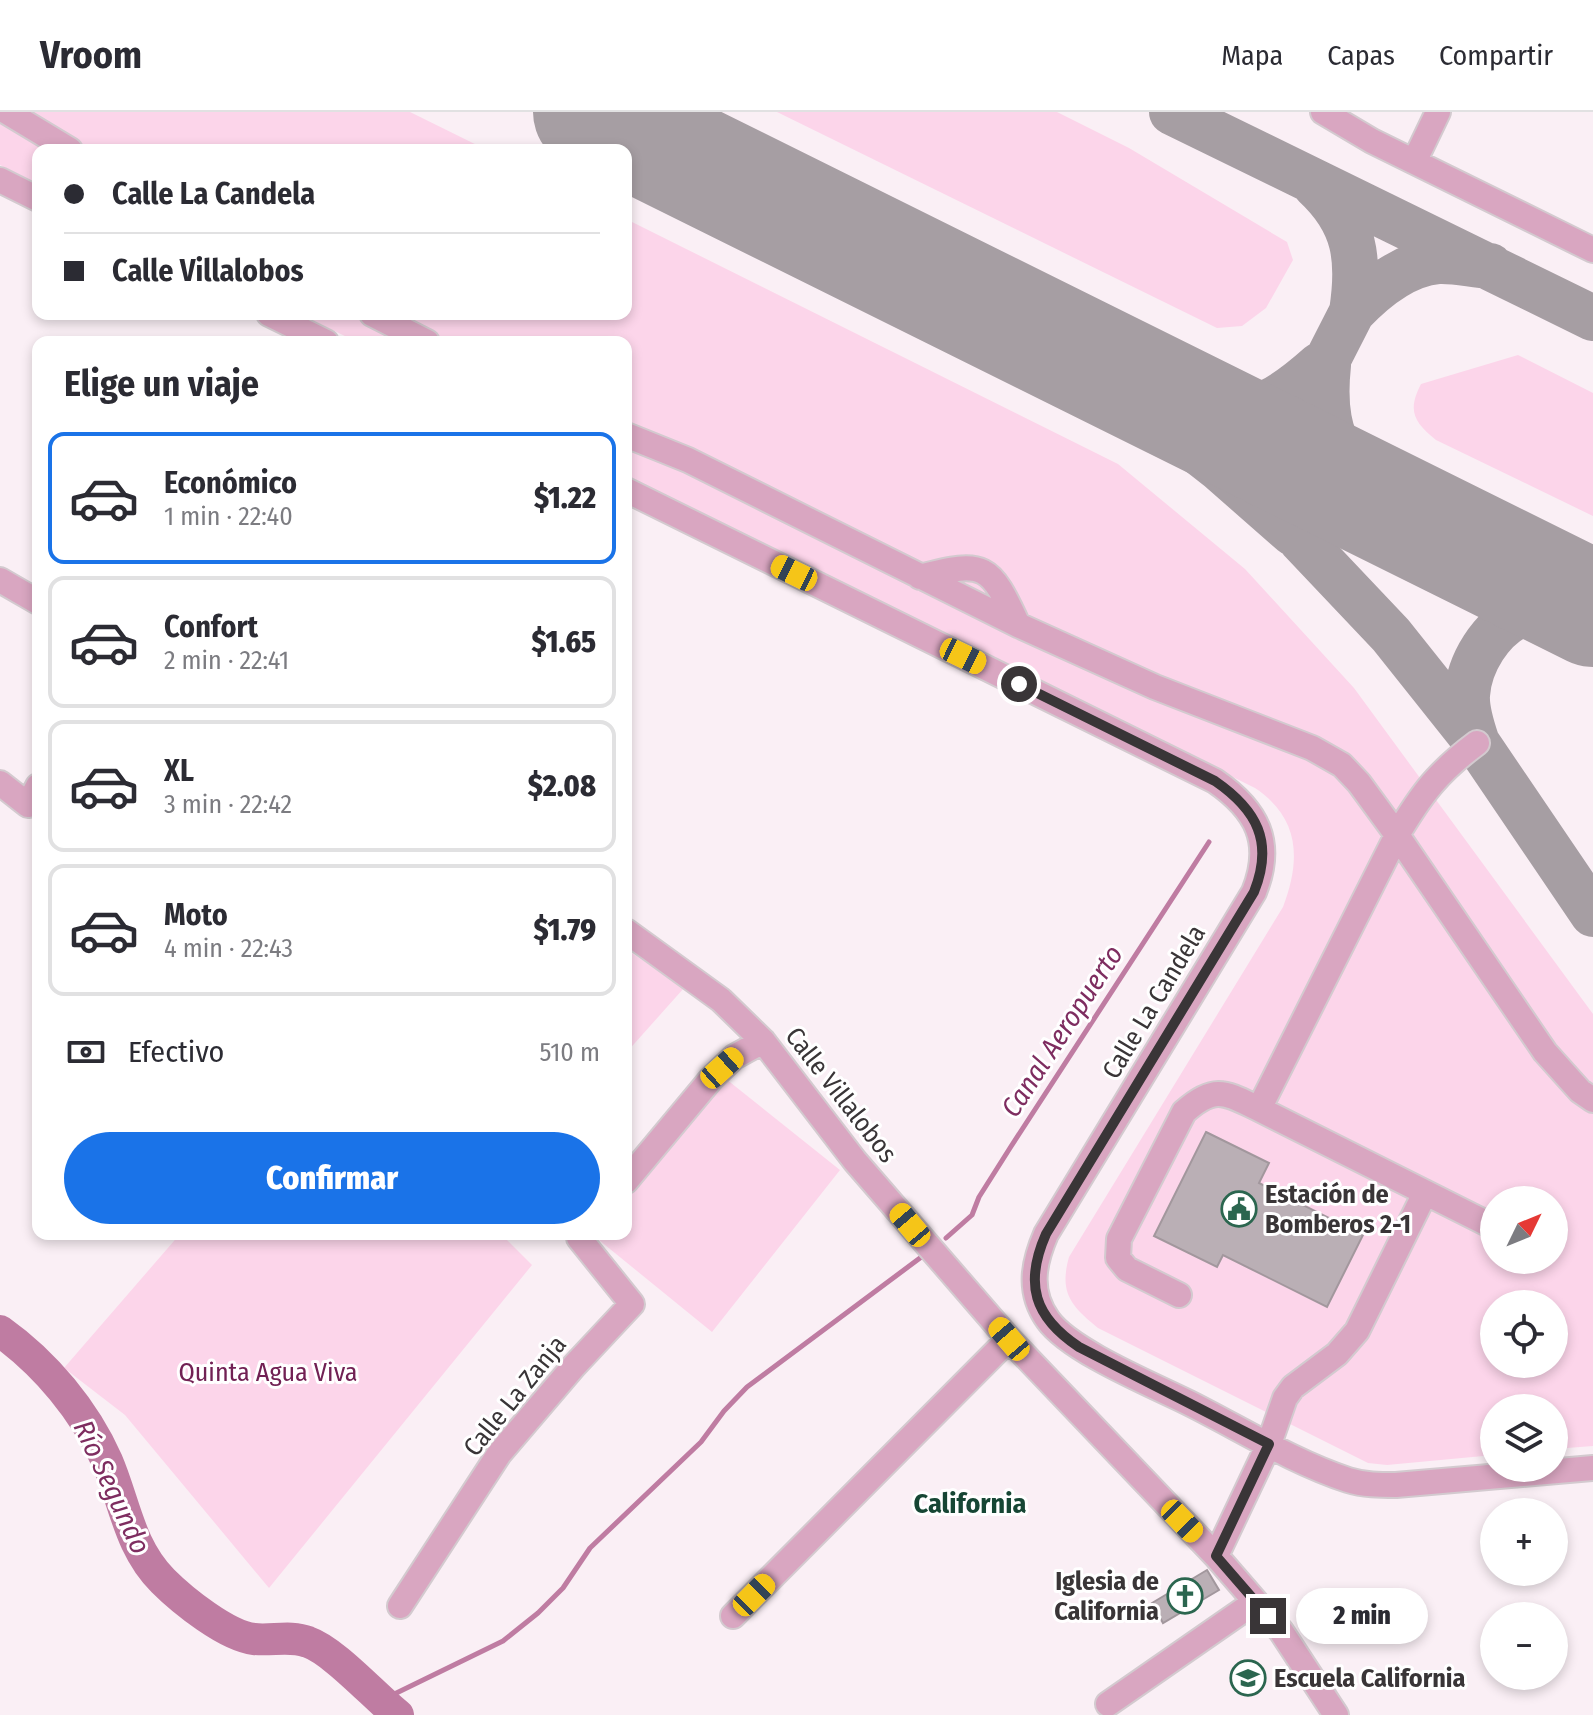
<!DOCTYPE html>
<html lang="es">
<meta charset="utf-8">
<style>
:root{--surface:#fff;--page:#f2f2f3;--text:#2b2b33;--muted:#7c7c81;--line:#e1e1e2;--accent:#1a73e8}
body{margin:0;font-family:"Fira Sans Condensed",sans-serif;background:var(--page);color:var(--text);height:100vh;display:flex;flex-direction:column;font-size:30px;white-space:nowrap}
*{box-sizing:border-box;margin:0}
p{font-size:26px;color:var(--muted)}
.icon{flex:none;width:44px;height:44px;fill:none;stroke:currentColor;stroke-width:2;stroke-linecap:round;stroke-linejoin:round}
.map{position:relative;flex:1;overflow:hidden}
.side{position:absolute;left:32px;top:224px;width:600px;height:904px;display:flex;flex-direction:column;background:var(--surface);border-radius:16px;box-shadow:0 4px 12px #0003}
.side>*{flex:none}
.hud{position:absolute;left:32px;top:32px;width:600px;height:176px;border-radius:16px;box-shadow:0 4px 12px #0003;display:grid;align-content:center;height:176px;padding:0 32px;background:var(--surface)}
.needle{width:52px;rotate:47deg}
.buttons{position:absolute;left:1480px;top:1074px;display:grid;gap:16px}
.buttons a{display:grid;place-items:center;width:88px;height:88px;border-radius:50%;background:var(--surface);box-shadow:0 4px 12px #0003;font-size:40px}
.end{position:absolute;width:36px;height:36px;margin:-18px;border:10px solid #393537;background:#fff;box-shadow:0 0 0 4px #fff}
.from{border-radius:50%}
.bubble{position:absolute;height:56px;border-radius:28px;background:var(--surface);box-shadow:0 4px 12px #0003;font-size:26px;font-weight:800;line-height:56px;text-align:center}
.car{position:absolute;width:24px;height:48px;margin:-24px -12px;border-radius:10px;box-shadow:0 0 6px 2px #0007;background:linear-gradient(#f5c518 24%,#345 0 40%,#f5c518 0 76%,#345 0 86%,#f5c518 0)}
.hud b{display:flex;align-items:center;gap:28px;height:76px;font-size:30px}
.hud b+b{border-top:2px solid var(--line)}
.hud i{width:20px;height:20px;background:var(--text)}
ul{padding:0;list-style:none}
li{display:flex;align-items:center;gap:24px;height:132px;margin:0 16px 12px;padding:0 16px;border:4px solid var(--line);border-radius:16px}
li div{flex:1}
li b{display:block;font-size:30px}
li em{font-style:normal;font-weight:800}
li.current{border-color:var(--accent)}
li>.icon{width:72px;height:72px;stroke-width:1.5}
h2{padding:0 32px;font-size:36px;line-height:96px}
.pay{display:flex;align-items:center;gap:20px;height:88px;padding:0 32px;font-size:30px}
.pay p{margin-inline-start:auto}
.primary-button{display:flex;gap:16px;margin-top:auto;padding:16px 32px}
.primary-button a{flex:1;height:92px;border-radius:48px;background:var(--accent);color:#fff;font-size:32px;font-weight:800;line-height:92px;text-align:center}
header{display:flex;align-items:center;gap:48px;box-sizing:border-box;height:112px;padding:0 40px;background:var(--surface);border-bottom:2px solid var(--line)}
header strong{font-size:38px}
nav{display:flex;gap:44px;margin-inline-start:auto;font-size:28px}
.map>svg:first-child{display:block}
.green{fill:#fcd5ea;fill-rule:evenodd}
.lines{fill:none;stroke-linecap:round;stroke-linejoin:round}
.stream{stroke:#bf7ca2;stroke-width:5}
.river{stroke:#bf7ca2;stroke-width:32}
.taxiway{stroke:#a69ea3;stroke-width:46}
.runway{stroke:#a69ea3;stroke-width:116}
.building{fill:#baafb5;stroke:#a2979d;stroke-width:2}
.minor-casing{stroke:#d3cacf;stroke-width:28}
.minor{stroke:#d9a6c1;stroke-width:24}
.route{stroke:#393537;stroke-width:10}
.labels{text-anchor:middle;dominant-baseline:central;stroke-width:6;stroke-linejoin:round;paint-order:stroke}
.street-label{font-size:26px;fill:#393537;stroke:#fff}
.poi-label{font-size:26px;font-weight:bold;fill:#393537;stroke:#fff;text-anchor:start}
.park-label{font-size:26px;fill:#712154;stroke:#fff}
.water-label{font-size:28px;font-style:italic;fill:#7e2d60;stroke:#fff}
.neighbourhood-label{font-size:28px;font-weight:bold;fill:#164634;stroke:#fff}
</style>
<header>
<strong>Vroom</strong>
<nav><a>Mapa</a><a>Capas</a><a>Compartir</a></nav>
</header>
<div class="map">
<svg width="1593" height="1603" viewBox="0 0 1593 1603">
<rect width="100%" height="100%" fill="#faeff5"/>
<path class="green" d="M0 0H410L487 38H38V72L0 53Z
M777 0H1057L1129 36 1287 130 1293 148 1266 196 1242 214 1217 216Z
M626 107 1118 352 1245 457 1354 576 1593 902V1334L1554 1337V1296H1494V1343L1387 1353 1368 1351 1098 1216C1071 1194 1059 1181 1069 1145L1283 795C1301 748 1300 706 1255 676L626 364V230H357L300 202H626ZM1494 1088H1554V1148H1494ZM1494 1192H1554V1252H1494Z
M1518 243 1593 281V404L1436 328C1414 310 1407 299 1421 272Z
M626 837 684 876 626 941Z
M721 963 840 1058 712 1220 594 1124 626 1122V1083Z
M180 1122H501L532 1153 269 1476 125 1303 64 1256Z"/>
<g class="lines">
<path class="stream" d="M946 1126 972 1103 979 1085 1010 1036 1209 730
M380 1589 503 1529 538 1501 563 1476 590 1436 701 1330 724 1299 747 1275 924 1143"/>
<path class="river" d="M0 1219C45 1251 85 1299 107 1349 125 1391 129 1435 163 1469 183 1489 227 1524 254 1527 273 1529 290 1523 308 1530 334 1539 374 1584 398 1603"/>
<path class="taxiway" d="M1172 0 1593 206
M1315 73C1356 111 1360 148 1352 200
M1490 154C1473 153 1455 148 1438 149 1404 152 1375 176 1352 200L1280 341 1278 382 1287 407 1302 429 1391 523 1477 631 1593 802
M1023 214 1165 314 1220 357 1293 421
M1328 253C1319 339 1351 363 1414 410
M1187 295C1199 297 1212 300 1225 300 1263 301 1293 277 1320 253
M1477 631C1472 616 1466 599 1467 583 1469 551 1491 516 1519 503 1538 495 1559 493 1580 490"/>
<path class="runway" d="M591 0 1593 497"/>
</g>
<path class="building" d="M1206 1020 1269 1051 1259 1071 1363 1123 1327 1195 1223 1143 1217 1155 1154 1124Z
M1207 1458 1219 1478 1163 1511 1152 1491Z"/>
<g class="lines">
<defs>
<path id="minor" d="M7 0 70 38
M1323 0 1372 29 1593 138
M1415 48 1438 0
M0 68 38 87
M269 202 326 230
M372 202 427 230
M626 323 688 348 1018 513 1155 575 1312 636 1342 653 1359 671 1397 723 1545 940 1580 979 1593 988
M626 378 1215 669C1257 698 1274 730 1254 780L1046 1122C1033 1152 1028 1180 1048 1208 1070 1239 1153 1273 1189 1291 1241 1317 1293 1350 1348 1368 1364 1373 1380 1373 1396 1373L1593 1356
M920 465C985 448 990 452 1018 513
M0 468 38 490
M1477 631C1438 660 1422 681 1397 723L1259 997 1488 1112
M0 671 28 693 38 674
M626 819 721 888 763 929 855 1049 1009 1227 1216 1444 1281 1519 1336 1603
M626 1069 711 967 734 945 763 929
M1179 1183 1127 1157 1118 1146 1119 1127 1184 1000C1215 972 1226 981 1259 997
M1216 1444 1269 1332 1285 1286 1293 1275 1337 1242 1357 1219 1425 1081
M400 1494 499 1342 574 1254 632 1192 579 1126 582 1122
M733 1504 1009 1227
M1108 1592 1255 1490"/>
</defs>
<use href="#minor" class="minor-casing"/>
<use href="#minor" class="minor"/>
</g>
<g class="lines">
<path class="route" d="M1019 572 1215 669C1257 698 1274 730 1254 780L1046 1122C1024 1172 1034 1205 1079 1235L1269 1332 1216 1444 1268 1504"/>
</g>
<defs>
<symbol id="civic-ring" viewBox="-11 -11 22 22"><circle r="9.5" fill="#fff" stroke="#2b664f" stroke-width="1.5"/><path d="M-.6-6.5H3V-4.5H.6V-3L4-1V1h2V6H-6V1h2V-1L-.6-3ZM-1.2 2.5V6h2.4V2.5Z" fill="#2b664f"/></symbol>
<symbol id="church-ring" viewBox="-11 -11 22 22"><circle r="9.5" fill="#fff" stroke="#2b664f" stroke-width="1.5"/><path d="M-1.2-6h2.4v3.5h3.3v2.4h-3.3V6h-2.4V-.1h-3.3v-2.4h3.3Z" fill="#2b664f"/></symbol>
<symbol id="school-ring" viewBox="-11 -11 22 22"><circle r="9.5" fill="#fff" stroke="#2b664f" stroke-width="1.5"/><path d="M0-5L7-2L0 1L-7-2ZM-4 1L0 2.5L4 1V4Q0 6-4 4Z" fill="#2b664f"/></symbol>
</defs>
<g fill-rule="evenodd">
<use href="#civic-ring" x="1219" y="1077" width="40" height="40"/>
<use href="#church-ring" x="1165" y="1464" width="40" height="40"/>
<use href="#school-ring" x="1228" y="1546" width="40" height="40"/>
</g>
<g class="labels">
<g class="street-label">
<text transform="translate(1154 890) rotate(-59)">Calle La Candela</text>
<text transform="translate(841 983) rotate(52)">Calle Villalobos</text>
<text transform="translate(515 1284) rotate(-51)">Calle La Zanja</text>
</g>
<g class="poi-label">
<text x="1265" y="1082">Estación de<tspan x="1265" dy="30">Bomberos 2-1</tspan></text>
<text x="1159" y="1469" text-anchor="end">Iglesia de<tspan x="1159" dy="30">California</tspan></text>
<text x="1274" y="1566">Escuela California</text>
</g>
<g class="park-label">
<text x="268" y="1260">Quinta Agua Viva</text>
</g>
<g class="water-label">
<text transform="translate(1062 919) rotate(-57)">Canal Aeropuerto</text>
<text transform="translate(112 1375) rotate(65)">Río Segundo</text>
</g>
<g class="neighbourhood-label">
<text x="970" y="1391">California</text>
</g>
</g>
</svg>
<div class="buttons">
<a><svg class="needle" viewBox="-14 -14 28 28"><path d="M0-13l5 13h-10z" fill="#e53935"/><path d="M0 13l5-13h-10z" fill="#7c7c81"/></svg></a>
<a><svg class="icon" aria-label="locate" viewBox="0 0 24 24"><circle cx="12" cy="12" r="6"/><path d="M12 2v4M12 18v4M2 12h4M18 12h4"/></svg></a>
<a><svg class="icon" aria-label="layers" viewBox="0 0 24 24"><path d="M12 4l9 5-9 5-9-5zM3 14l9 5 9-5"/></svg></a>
<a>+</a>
<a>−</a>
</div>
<i class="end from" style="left:1019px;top:572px"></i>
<i class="end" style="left:1268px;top:1504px"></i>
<div class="bubble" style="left:1296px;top:1476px;width:132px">2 min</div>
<i class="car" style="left:794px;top:461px;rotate:296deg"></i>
<i class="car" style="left:963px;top:544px;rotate:116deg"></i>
<i class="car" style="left:722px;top:956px;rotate:48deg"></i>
<i class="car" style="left:910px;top:1113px;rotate:320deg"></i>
<i class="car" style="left:1009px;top:1227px;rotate:319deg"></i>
<i class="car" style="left:1182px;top:1409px;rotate:136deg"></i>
<i class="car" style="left:754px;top:1483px;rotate:45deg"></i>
<div class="hud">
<b><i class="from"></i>Calle La Candela</b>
<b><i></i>Calle Villalobos</b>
</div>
<section class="side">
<h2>Elige un viaje</h2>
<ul>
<li class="current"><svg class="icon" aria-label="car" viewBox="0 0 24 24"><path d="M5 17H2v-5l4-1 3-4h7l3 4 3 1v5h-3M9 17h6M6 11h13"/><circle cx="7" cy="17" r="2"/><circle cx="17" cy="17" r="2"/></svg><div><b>Económico</b><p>1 min · 22:40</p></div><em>$1.22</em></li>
<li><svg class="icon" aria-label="car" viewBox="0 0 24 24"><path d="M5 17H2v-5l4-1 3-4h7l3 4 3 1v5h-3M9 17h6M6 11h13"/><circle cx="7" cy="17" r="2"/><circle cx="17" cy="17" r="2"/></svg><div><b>Confort</b><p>2 min · 22:41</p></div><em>$1.65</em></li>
<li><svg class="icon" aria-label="car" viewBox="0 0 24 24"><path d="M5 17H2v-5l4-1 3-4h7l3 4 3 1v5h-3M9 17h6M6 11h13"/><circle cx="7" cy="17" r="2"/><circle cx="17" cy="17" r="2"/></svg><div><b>XL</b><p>3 min · 22:42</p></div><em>$2.08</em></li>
<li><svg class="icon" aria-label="car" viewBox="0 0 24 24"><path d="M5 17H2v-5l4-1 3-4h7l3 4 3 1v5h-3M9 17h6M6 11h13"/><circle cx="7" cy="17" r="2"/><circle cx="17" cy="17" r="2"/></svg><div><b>Moto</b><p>4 min · 22:43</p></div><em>$1.79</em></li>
</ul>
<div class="pay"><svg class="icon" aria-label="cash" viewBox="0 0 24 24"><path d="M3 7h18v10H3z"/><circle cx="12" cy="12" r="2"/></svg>Efectivo<p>510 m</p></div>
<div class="primary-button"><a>Confirmar</a></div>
</section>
</div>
